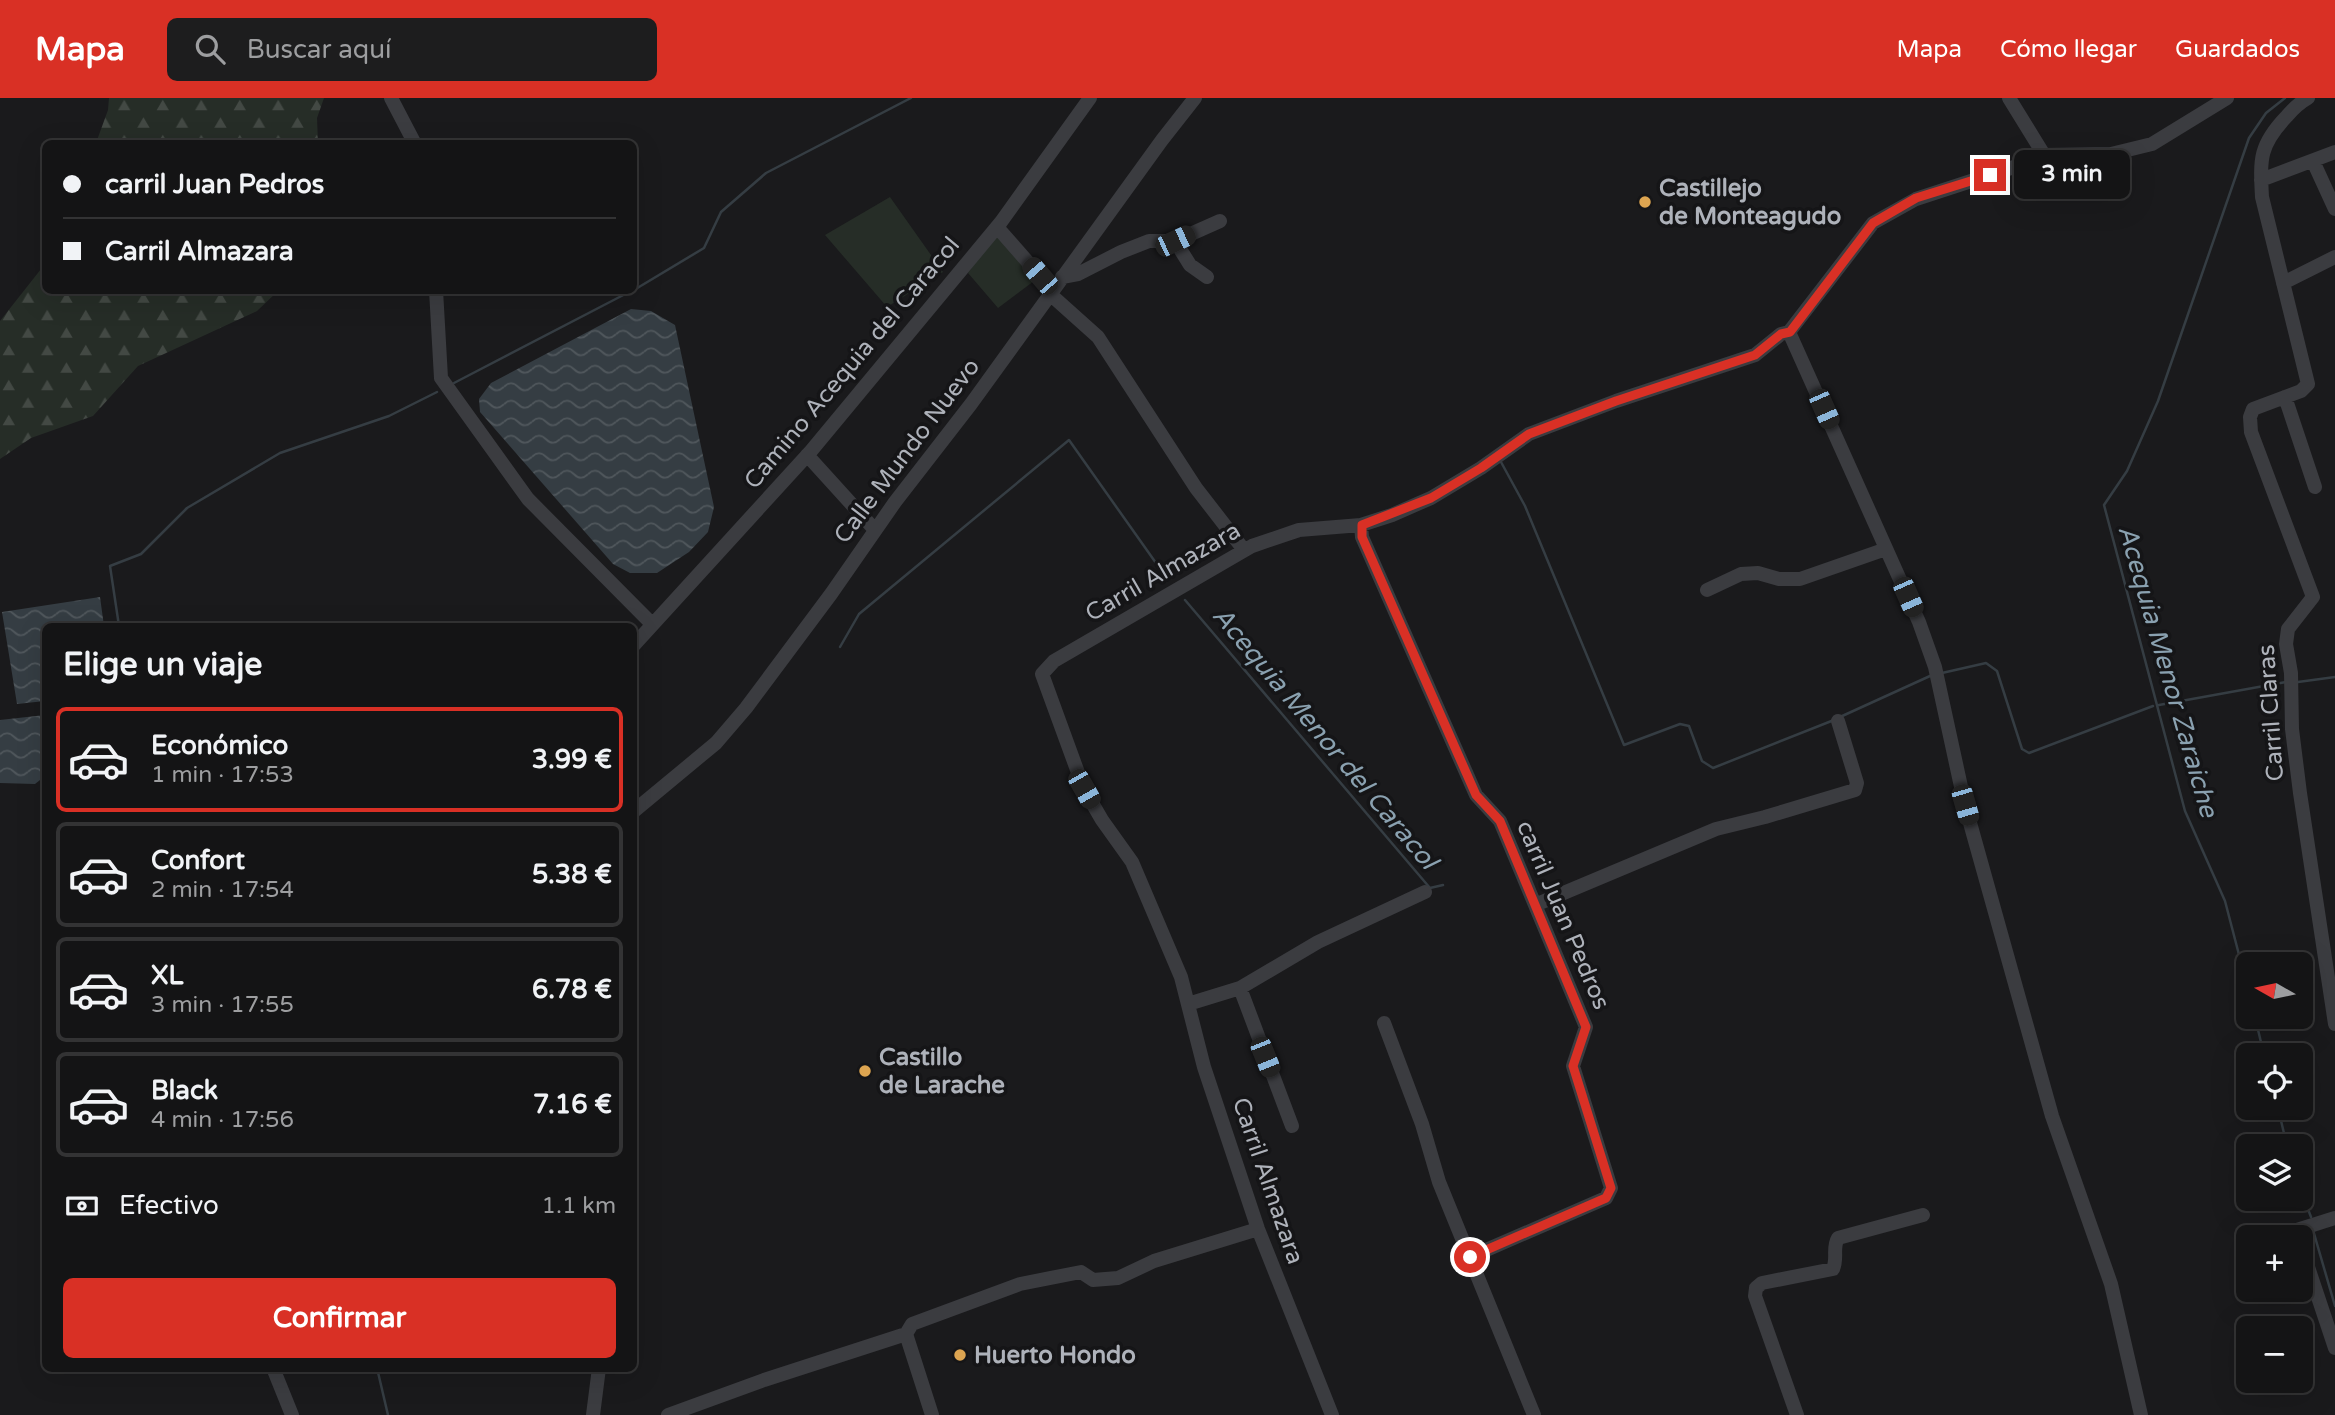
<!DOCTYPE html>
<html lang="es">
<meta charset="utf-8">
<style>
:root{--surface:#141415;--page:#1d1d1e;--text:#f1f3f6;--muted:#9d9ea0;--line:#333334;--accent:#d93025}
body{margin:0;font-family:"Varela Round",sans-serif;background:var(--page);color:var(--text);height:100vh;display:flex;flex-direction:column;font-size:26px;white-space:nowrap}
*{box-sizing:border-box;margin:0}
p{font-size:23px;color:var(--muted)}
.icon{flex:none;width:38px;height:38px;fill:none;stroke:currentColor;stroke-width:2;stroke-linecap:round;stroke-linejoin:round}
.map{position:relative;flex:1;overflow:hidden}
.drawer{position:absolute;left:42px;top:525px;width:595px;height:749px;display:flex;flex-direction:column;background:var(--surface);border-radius:10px;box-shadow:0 7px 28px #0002,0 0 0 2px var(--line)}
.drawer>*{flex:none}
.hud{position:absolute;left:42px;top:42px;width:595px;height:154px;border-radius:10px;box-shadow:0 7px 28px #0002,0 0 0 2px var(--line);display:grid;align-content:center;height:154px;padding:0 21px;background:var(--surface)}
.needle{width:46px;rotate:279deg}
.tools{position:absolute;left:2236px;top:854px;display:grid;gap:14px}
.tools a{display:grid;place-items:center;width:77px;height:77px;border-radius:10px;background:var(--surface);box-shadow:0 7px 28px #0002,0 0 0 2px var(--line);font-size:35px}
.end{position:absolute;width:32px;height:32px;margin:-16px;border:9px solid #d93025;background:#fff;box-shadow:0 0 0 4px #fff}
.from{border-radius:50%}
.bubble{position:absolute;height:49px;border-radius:10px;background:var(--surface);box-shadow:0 7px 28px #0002,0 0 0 2px var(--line);font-size:23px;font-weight:700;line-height:49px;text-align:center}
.car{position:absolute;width:21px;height:42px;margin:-21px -10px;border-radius:9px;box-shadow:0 0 5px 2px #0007;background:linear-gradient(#222 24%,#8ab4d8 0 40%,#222 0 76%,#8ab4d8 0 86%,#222 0)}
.hud b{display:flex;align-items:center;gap:24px;height:66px;font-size:26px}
.hud b+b{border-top:2px solid var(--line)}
.hud i{width:18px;height:18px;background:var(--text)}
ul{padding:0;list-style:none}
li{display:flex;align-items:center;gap:21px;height:105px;margin:0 14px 10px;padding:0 7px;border:4px solid var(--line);border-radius:10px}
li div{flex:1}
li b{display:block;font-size:26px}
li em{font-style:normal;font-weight:700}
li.current{border-color:var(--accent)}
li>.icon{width:63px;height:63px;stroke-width:1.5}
h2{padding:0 21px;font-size:32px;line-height:84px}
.pay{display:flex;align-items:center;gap:18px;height:77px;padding:0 21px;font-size:26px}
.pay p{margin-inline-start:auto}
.cta{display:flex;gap:14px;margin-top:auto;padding:14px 21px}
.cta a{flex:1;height:80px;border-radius:10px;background:var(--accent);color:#fff;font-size:28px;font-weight:700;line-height:80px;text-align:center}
header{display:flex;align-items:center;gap:42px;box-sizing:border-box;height:98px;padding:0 35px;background:var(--accent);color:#fff}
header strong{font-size:33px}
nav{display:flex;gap:38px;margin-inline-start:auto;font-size:24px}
.search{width:490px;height:63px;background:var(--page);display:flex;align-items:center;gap:18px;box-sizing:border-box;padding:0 24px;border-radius:10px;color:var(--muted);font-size:26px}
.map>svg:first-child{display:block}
.green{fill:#262d27}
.forest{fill:url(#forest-firs)}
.water{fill:url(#water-waves)}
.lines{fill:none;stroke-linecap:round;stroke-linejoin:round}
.stream{stroke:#353d43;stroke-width:2.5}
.minor{stroke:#3b3c40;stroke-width:14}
.route{stroke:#d93025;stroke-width:9}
.poi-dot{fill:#dda551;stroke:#151517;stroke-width:2.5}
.labels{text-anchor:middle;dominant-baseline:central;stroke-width:7;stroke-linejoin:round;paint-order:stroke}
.poi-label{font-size:24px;font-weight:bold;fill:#aeb2ba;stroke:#151517;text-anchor:start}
.street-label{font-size:24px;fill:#aeb2ba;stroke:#151517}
.water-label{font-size:26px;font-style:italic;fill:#8aa1b0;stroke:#151517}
</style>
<header>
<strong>Mapa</strong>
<div class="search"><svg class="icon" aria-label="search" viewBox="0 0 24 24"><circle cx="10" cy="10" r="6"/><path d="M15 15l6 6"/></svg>Buscar aquí</div>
<nav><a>Mapa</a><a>Cómo llegar</a><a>Guardados</a></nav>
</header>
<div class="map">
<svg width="2335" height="1317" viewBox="0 0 2335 1317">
<defs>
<pattern id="forest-firs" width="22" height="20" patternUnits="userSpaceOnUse" patternTransform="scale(1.75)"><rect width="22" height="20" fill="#262d27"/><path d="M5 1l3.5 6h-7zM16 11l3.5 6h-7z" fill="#434944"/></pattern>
<pattern id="water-waves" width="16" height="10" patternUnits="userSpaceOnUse" patternTransform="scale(1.75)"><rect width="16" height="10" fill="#353d43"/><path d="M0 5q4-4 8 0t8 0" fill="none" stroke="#50575c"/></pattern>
</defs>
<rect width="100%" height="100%" fill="#1a1a1c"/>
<path class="green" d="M890 99 943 174 887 209 825 137Z
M998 133 1038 180 998 210 968 175Z"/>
<path class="forest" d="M109 0H324L317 20 318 45H96L108 12Z
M45 166 46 192 278 193 257 213 138 268 93 318 31 340 0 361V223Z"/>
<path class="water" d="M631 211 651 213 675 227 714 409 708 434 689 454 657 475H630L613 466 480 314 479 301 491 285Z
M100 499 104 528H46L45 603 17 606 2 514Z
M45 617V678L35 686 0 685V622Z"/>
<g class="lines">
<path class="stream" d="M634 192 704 150 721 114 766 75 911 0
M454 285 633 192
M1501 364 1525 408 1624 647 1680 626 1689 628 1702 663 1713 670 1834 622
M1185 502 1430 790 1443 787
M119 528 110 468 141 456 187 410 280 355 389 318 437 294
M840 549 859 516 1069 342 1168 482
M1942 575 1986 565 1997 573 2022 651 2029 655 2153 608
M2298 584 2335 579
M2159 607 2286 584
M1840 619 1930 578
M2249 895 2225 803 2185 713 2104 407 2127 373 2158 303 2249 40 2266 15 2285 0
M2255 919 2264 957
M2278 1010 2287 1048
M2301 1093 2311 1119
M2313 1132 2335 1208
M377 1270 388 1317"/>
<path class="minor" d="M391 0 415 46
M2009 0 2044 57
M2308 0C2299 5 2293 11 2287 18 2259 47 2260 61 2262 99L2308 286 2301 293 2253 311 2250 319 2251 334 2313 499 2288 531 2286 546 2291 575 2292 631 2300 695 2335 926
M2313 63 2335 111
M2261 82 2335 54
M997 129 1040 178 1054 190
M1175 143 1190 167 1207 179
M1062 179 1078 176 1121 154 1149 143H1175L1220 123
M2283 185 2335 159
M436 192 441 280 528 401 652 526
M1050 196 1098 239 1196 390 1244 452
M1789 234 1919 524 1935 569 1965 707 2052 1018 2111 1186 2141 1317
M2285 299 2315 389
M807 357 875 432
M1361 427 1362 439 1476 697 1500 723 1586 929 1573 968 1611 1090 1606 1100 1470 1159
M1707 492 1741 476 1758 475 1779 481H1800L1886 451
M634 547 811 353 1001 124 1090 0
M634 713 716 645 746 610 831 496 895 404 971 306 1162 42 1195 0
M1535 807 1716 731 1765 719 1855 692 1857 685 1838 623
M1240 890 1292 1028
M1188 906 1240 890 1318 844 1425 794
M1384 925 1422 1026 1439 1084 1534 1317
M2299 1139 2297 1132 2335 1120
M2301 1148 2335 1250
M906 1236 932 1317
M273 1270 292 1317
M593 1317 599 1270
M668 1317 764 1282 906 1236 912 1226 1020 1186 1081 1174 1093 1182 1118 1180 1154 1163 1258 1131
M1332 1317 1258 1131 1204 969 1181 879 1132 764 1102 722 1084 691 1042 576 1054 563 1252 448 1299 432 1361 427 1392 417 1431 400 1481 370 1529 336 1616 303 1755 257 1781 236 1789 234 1873 125 1916 101 2014 69 2044 57 2111 56 2152 46 2227 0
M1797 1317 1755 1198 1756 1190 1762 1185 1833 1171C1838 1160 1832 1150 1838 1140L1923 1117"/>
</g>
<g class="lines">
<path class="route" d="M1470 1159 1606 1100 1611 1090 1573 968 1586 929 1500 723 1476 697 1362 439V427L1431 400 1481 370 1529 336 1616 303 1755 257 1781 236 1790 234 1873 125 1916 100 1990 77"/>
</g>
<g class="poi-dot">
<circle cx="1645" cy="104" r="7"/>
<circle cx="865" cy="973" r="7"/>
<circle cx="960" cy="1257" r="7"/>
</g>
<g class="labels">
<g class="poi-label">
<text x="1659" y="90">Castillejo<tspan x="1659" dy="28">de Monteagudo</tspan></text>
<text x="879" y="959">Castillo<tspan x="879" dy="28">de Larache</tspan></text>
<text x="974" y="1257">Huerto Hondo</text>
</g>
<g class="street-label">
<text transform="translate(852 265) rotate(-50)">Camino Acequia del Caracol</text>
<text transform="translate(907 353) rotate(-53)">Calle Mundo Nuevo</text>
<text transform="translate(1163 474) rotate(-30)">Carril Almazara</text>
<text transform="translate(2271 615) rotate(-94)">Carril Claras</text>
<text transform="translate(1563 817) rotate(67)">carril Juan Pedros</text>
<text transform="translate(1268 1083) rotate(71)">Carril Almazara</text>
</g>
<g class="water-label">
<text transform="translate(2168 573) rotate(74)">Acequia Menor Zaraiche</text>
<text transform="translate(1325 640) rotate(50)">Acequia Menor del Caracol</text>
</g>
</g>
</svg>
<div class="tools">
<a><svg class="needle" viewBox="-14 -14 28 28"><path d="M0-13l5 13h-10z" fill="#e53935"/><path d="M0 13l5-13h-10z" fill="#9d9ea0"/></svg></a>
<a><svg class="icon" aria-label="locate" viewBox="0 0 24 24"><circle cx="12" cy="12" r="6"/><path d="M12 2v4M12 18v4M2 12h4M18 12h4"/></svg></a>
<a><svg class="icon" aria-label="layers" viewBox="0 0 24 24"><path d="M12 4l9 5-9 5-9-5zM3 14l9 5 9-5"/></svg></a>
<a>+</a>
<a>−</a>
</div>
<i class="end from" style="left:1470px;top:1159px"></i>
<i class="end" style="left:1990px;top:77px"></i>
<div class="bubble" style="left:2014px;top:52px;width:116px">3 min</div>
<i class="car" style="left:1175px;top:143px;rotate:65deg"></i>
<i class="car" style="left:1040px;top:178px;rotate:319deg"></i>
<i class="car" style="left:1824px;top:311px;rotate:156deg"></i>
<i class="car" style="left:1908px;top:499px;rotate:156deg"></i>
<i class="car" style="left:1084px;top:691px;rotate:150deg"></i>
<i class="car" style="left:1965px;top:707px;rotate:164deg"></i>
<i class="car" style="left:1265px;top:959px;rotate:158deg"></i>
<div class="hud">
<b><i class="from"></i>carril Juan Pedros</b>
<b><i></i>Carril Almazara</b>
</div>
<section class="drawer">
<h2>Elige un viaje</h2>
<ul>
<li class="current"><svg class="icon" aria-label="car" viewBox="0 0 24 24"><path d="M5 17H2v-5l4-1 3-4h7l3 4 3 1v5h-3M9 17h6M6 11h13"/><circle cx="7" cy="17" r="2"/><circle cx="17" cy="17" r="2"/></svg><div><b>Económico</b><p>1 min · 17:53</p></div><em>3.99 €</em></li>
<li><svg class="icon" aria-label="car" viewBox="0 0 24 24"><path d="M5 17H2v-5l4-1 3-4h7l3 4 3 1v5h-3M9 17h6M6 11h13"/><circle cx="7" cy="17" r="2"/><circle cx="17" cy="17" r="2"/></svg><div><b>Confort</b><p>2 min · 17:54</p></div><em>5.38 €</em></li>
<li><svg class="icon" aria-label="car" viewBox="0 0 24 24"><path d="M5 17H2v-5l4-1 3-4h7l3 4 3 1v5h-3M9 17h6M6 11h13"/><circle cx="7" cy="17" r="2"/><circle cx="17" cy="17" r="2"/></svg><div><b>XL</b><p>3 min · 17:55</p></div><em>6.78 €</em></li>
<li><svg class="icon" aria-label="car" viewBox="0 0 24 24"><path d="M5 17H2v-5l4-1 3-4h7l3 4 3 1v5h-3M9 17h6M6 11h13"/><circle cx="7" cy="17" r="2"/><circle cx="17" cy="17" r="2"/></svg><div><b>Black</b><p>4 min · 17:56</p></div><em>7.16 €</em></li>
</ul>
<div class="pay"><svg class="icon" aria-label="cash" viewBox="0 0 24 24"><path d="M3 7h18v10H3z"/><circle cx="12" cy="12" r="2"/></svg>Efectivo<p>1.1 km</p></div>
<div class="cta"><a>Confirmar</a></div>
</section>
</div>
